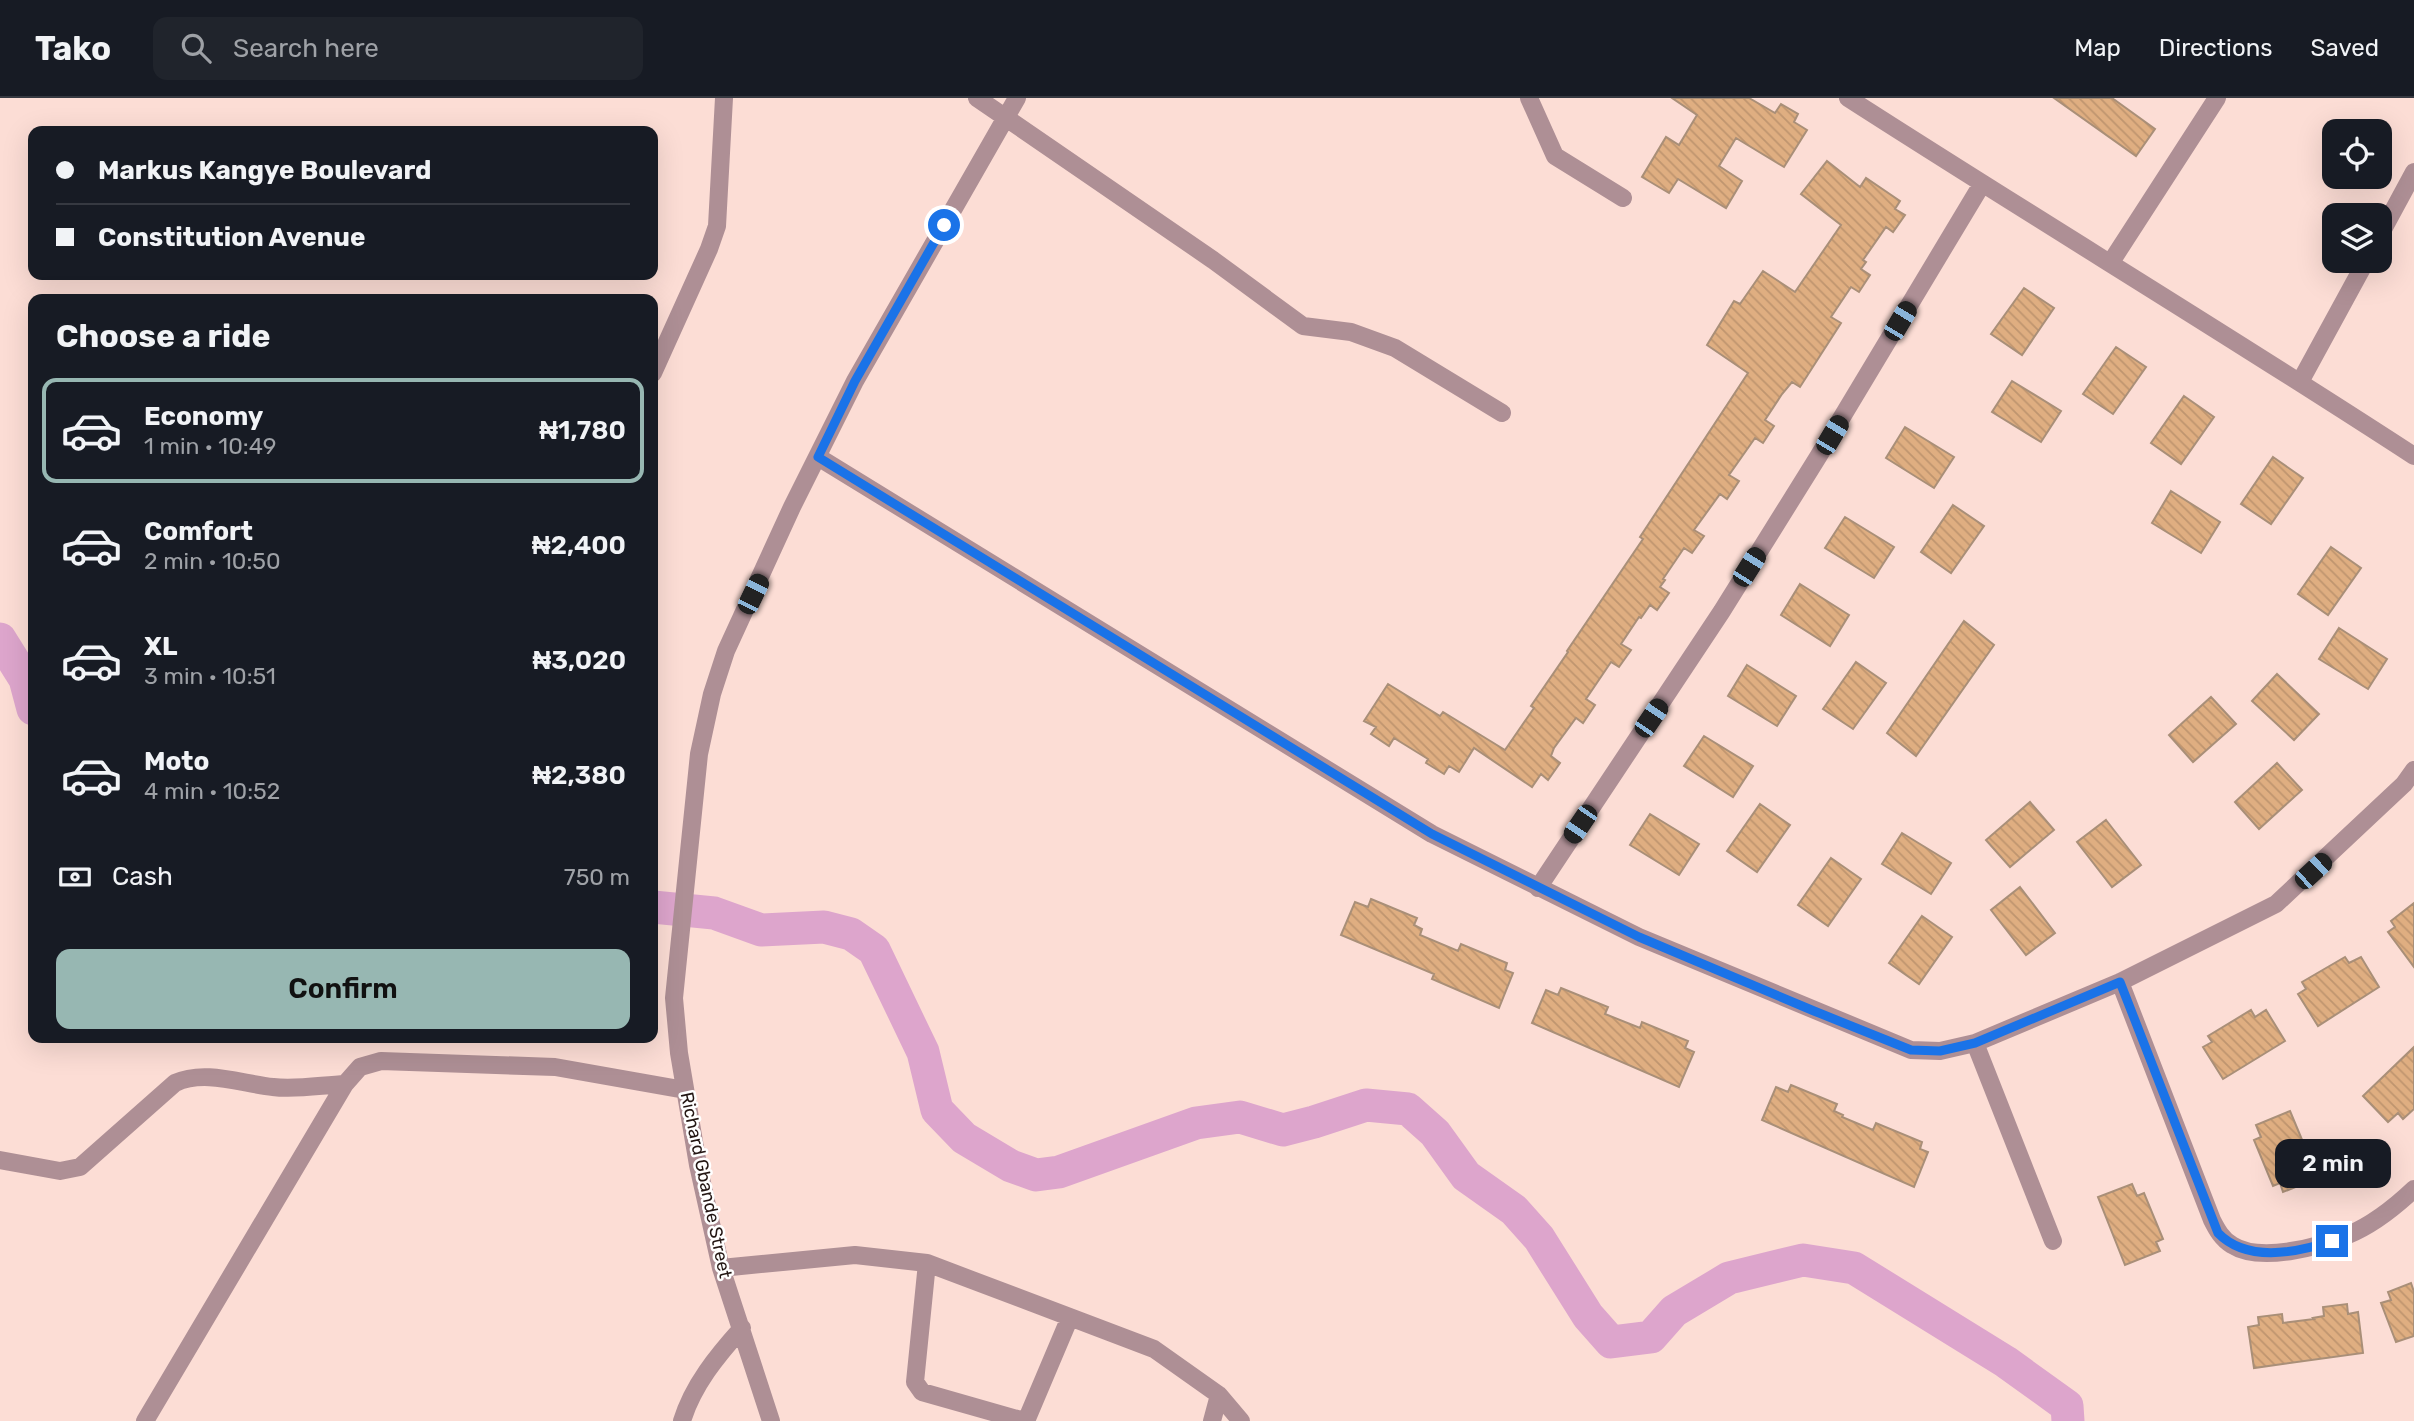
<!DOCTYPE html>
<meta charset="utf-8">
<style>
:root{--surface:#171b24;--page:#20242c;--text:#f1f3f6;--muted:#9ea1a6;--line:#363941;--accent:#97b7b2}
body{margin:0;font-family:Rubik,sans-serif;background:var(--page);color:var(--text);height:100vh;display:flex;flex-direction:column;font-size:26px;white-space:nowrap}
*{box-sizing:border-box;margin:0}
p{font-size:23px;color:var(--muted)}
.icon{flex:none;width:38px;height:38px;fill:none;stroke:currentColor;stroke-width:2;stroke-linecap:round;stroke-linejoin:round}
.map{position:relative;flex:1;overflow:hidden}
.side{position:absolute;left:28px;top:196px;width:630px;height:749px;display:flex;flex-direction:column;background:var(--surface);border-radius:14px;box-shadow:0 7px 28px #0002}
.side>*{flex:none}
.hud{position:absolute;left:28px;top:28px;width:630px;height:154px;border-radius:14px;box-shadow:0 7px 28px #0002;display:grid;align-content:center;height:154px;padding:0 28px;background:var(--surface)}
.buttons{position:absolute;left:2322px;top:21px;display:grid;gap:14px}
.buttons a{display:grid;place-items:center;width:70px;height:70px;border-radius:14px;background:var(--surface);box-shadow:0 7px 28px #0002;font-size:35px}
.end{position:absolute;width:32px;height:32px;margin:-16px;border:9px solid #1a73e8;background:#fff;box-shadow:0 0 0 4px #fff}
.from{border-radius:50%}
.bubble{position:absolute;height:49px;border-radius:14px;background:var(--surface);box-shadow:0 7px 28px #0002;font-size:23px;font-weight:600;line-height:49px;text-align:center}
.car{position:absolute;width:21px;height:42px;margin:-21px -10px;border-radius:9px;box-shadow:0 0 5px 2px #0007;background:linear-gradient(#222 24%,#8ab4d8 0 40%,#222 0 76%,#8ab4d8 0 86%,#222 0)}
.hud b{display:flex;align-items:center;gap:24px;height:66px;font-size:26px}
.hud b+b{border-top:2px solid var(--line)}
.hud i{width:18px;height:18px;background:var(--text)}
ul{padding:0;list-style:none}
li{display:flex;align-items:center;gap:21px;height:105px;margin:0 14px 10px;padding:0 14px;border:4px solid transparent;border-radius:14px}
li div{flex:1}
li b{display:block;font-size:26px}
li em{font-style:normal;font-weight:600}
li.current{border-color:var(--accent)}
li>.icon{width:63px;height:63px;stroke-width:1.5}
h2{padding:0 28px;font-size:32px;line-height:84px}
.pay{display:flex;align-items:center;gap:18px;height:77px;padding:0 28px;font-size:26px}
.pay p{margin-inline-start:auto}
.primary-button{display:flex;gap:14px;margin-top:auto;padding:14px 28px}
.primary-button a{flex:1;height:80px;border-radius:14px;background:var(--accent);color:#111;font-size:28px;font-weight:600;line-height:80px;text-align:center}
header{display:flex;align-items:center;gap:42px;box-sizing:border-box;height:98px;padding:0 35px;background:var(--surface);border-bottom:2px solid var(--line)}
header strong{font-size:33px}
nav{display:flex;gap:38px;margin-inline-start:auto;font-size:24px}
.search{width:490px;height:63px;background:var(--page);display:flex;align-items:center;gap:18px;box-sizing:border-box;padding:0 24px;border-radius:14px;color:var(--muted);font-size:26px}
.map>svg:first-child{display:block}
.lines{fill:none;stroke-linecap:round;stroke-linejoin:round}
.river{stroke:#dda5cc;stroke-width:33}
.building{fill:url(#building-back-hatch);stroke:#a98f78;stroke-width:2}
.minor{stroke:#ae8f95;stroke-width:18}
.route{stroke:#1a73e8;stroke-width:9}
.labels{text-anchor:middle;dominant-baseline:central;stroke-width:5;stroke-linejoin:round;paint-order:stroke}
.street-label{font-size:18px;fill:#231613;stroke:#fff}
</style>
<header>
<strong>Tako</strong>
<div class="search"><svg class="icon" aria-label="search" viewBox="0 0 24 24"><circle cx="10" cy="10" r="6"/><path d="M15 15l6 6"/></svg>Search here</div>
<nav><a>Map</a><a>Directions</a><a>Saved</a></nav>
</header>
<div class="map">
<svg width="2414" height="1323" viewBox="0 0 2414 1323">
<defs>
<pattern id="building-back-hatch" width="6" height="6" patternUnits="userSpaceOnUse" patternTransform="scale(1.75)"><rect width="6" height="6" fill="#dfae81"/><path d="M-1 5l2 2M0 0l6 6M5-1l2 2" fill="none" stroke="#bf956f"/></pattern>
</defs>
<rect width="100%" height="100%" fill="#fcddd5"/>
<g class="lines">
<path class="river" d="M0 541 25 581 33 611
M653 809 714 815 761 832 824 829 851 836 874 852 923 954 937 1012 964 1040 1011 1068 1036 1077 1059 1074 1196 1025 1240 1019 1283 1032 1314 1024 1366 1007 1408 1011 1435 1035 1466 1078 1514 1112 1539 1140 1588 1218 1611 1244 1651 1239 1674 1213 1729 1180 1803 1162 1854 1170 2006 1264 2067 1308 2068 1323"/>
</g>
<path class="building" d="M1672 0H1749L1775 15 1781 6 1798 16 1794 24 1807 32 1784 69 1736 40 1719 68 1742 83 1726 110 1678 81 1669 95 1642 79 1666 39 1679 47 1697 17Z
M2054 0H2112L2155 31 2136 58Z
M1827 63 1860 89 1866 80 1900 103 1895 111 1905 117 1893 134 1886 129 1863 162 1866 164 1861 171 1870 177 1859 194 1851 189 1831 219 1841 225 1800 289 1792 284 1782 296 1765 322 1774 328 1763 345 1755 340 1729 377 1739 383 1727 401 1720 396 1694 432 1704 438 1692 455 1684 450 1663 481 1665 482 1660 489 1669 495 1657 512 1650 507 1641 520 1639 519 1621 546 1631 552 1619 569 1611 564 1586 601 1595 607 1583 625 1576 620 1554 650 1551 658 1560 665 1548 682 1541 676 1532 689 1474 650 1459 674 1449 668 1444 676 1426 665 1428 661 1394 640 1389 648 1371 636 1376 629 1364 623 1388 586 1440 618 1443 614 1505 652 1534 610 1531 608 1568 554 1567 553 1643 441 1640 439 1748 275 1707 247 1734 203 1740 206 1763 173 1795 194 1841 127 1801 96Z
M2024 190 2054 210 2022 257 1991 236Z
M2116 249 2146 269 2113 316 2083 296Z
M2012 283 2061 313 2041 344 1992 314Z
M2184 298 2214 319 2181 366 2151 345Z
M1905 329 1954 359 1934 390 1886 360Z
M2273 359 2303 380 2271 426 2241 406Z
M2171 393 2220 424 2201 455 2152 425Z
M1953 407 1984 428 1951 475 1921 454Z
M1845 419 1894 449 1874 480 1825 450Z
M2331 449 2361 470 2328 517 2298 496Z
M1800 486 1849 517 1830 548 1781 517Z
M1964 523 1994 547 1916 658 1887 635Z
M2339 530 2387 561 2368 591 2319 561Z
M1856 564 1886 585 1853 631 1823 611Z
M1747 567 1796 598 1777 628 1728 598Z
M2277 576 2319 616 2294 642 2252 603Z
M2211 599 2236 626 2193 664 2169 637Z
M1704 638 1753 668 1733 699 1684 668Z
M2277 665 2302 692 2259 731 2235 704Z
M2030 704 2054 732 2010 769 1986 742Z
M1760 706 1790 727 1757 774 1727 753Z
M1650 716 1699 746 1679 777 1630 747Z
M2106 722 2141 767 2112 789 2077 744Z
M1902 735 1951 765 1931 796 1882 766Z
M1831 760 1861 781 1828 828 1798 807Z
M2020 789 2055 835 2026 857 1991 812Z
M1371 801 1417 820 1414 827 1422 831 1420 837 1458 853 1461 846 1507 865 1505 872 1513 875 1499 910 1432 881 1434 876 1341 837 1355 804 1368 809Z
M2414 805V869L2388 834 2395 829 2391 823Z
M1922 818 1952 839 1919 886 1889 865Z
M2345 859 2349 865 2361 859 2379 889 2318 928 2298 896 2306 891 2302 884Z
M1561 890 1608 909 1605 916 1640 930 1642 924 1688 943 1685 950 1694 954 1679 989 1532 925 1546 892 1558 897Z
M2251 912 2255 919 2266 912 2285 943 2223 981 2203 949 2212 944 2208 938Z
M2414 949V1011L2403 1021 2398 1015 2388 1024 2363 998Z
M1791 987 1837 1006 1834 1013 1843 1017 1842 1019 1873 1032 1876 1025 1922 1044 1920 1051 1928 1054 1914 1089 1762 1022 1776 989 1788 994Z
M2290 1013 2318 1080 2283 1094 2280 1085 2273 1088 2254 1042 2261 1039 2256 1027Z
M2132 1086 2137 1098 2144 1095 2163 1141 2156 1144 2160 1153 2125 1167 2098 1099Z
M2411 1185 2414 1194V1238L2396 1244 2381 1205 2391 1202 2388 1194Z
M2347 1206 2348 1216 2358 1214 2363 1255 2254 1270 2248 1229 2259 1227 2258 1219 2282 1216 2283 1225 2314 1221 2313 1220 2324 1218 2323 1209Z"/>
<g class="lines">
<path class="minor" d="M977 0 1213 162 1303 228 1351 234 1395 250 1502 315
M1529 0 1555 58 1623 100
M1848 0C2036 121 2227 236 2414 358
M2380 137 2414 74
M2111 164 2217 0
M653 275 709 151 717 128 724 0
M2300 284 2366 163
M818 359 1432 736 1639 839 1911 952 1940 953 1975 945 2120 884 2276 806 2404 686 2414 672
M1538 790 1722 513 1818 359 1982 86
M2120 884 2212 1122C2217 1132 2222 1141 2232 1147 2260 1165 2319 1149 2348 1137 2372 1127 2395 1109 2414 1091
M1975 945 2053 1143
M0 1062 60 1073 80 1069 175 985C205 971 242 986 273 989 296 992 322 987 345 986
M927 1165 915 1284 922 1294 1024 1323
M721 1170 855 1157 927 1165 1154 1251 1219 1297 1241 1323
M145 1323 345 986 360 969 381 963 555 969 685 992
M682 1323C693 1287 717 1258 742 1230
M771 1323 721 1170 698 1067 679 955 674 900 699 656 712 596 726 553 792 409 855 283 1017 0
M1026 1323 1070 1219
M1212 1323 1219 1297"/>
</g>
<g class="lines">
<path class="route" d="M944 127 855 283 818 359 1432 736 1639 839 1814 913 1911 952 1940 953 1975 945 2120 884 2218 1135C2247 1165 2296 1155 2332 1143"/>
</g>
<g class="labels">
<g class="street-label">
<text transform="translate(706 1087) rotate(78)">Richard Gbande Street</text>
</g>
</g>
</svg>
<div class="buttons">
<a><svg class="icon" aria-label="locate" viewBox="0 0 24 24"><circle cx="12" cy="12" r="6"/><path d="M12 2v4M12 18v4M2 12h4M18 12h4"/></svg></a>
<a><svg class="icon" aria-label="layers" viewBox="0 0 24 24"><path d="M12 4l9 5-9 5-9-5zM3 14l9 5 9-5"/></svg></a>
</div>
<i class="end from" style="left:944px;top:127px"></i>
<i class="end" style="left:2332px;top:1143px"></i>
<div class="bubble" style="left:2275px;top:1041px;width:116px">2 min</div>
<i class="car" style="left:1900px;top:223px;rotate:31deg"></i>
<i class="car" style="left:1832px;top:337px;rotate:31deg"></i>
<i class="car" style="left:1749px;top:469px;rotate:32deg"></i>
<i class="car" style="left:753px;top:496px;rotate:26deg"></i>
<i class="car" style="left:1651px;top:620px;rotate:34deg"></i>
<i class="car" style="left:1580px;top:726px;rotate:214deg"></i>
<i class="car" style="left:2313px;top:773px;rotate:47deg"></i>
<div class="hud">
<b><i class="from"></i>Markus Kangye Boulevard</b>
<b><i></i>Constitution Avenue</b>
</div>
<section class="side">
<h2>Choose a ride</h2>
<ul>
<li class="current"><svg class="icon" aria-label="car" viewBox="0 0 24 24"><path d="M5 17H2v-5l4-1 3-4h7l3 4 3 1v5h-3M9 17h6M6 11h13"/><circle cx="7" cy="17" r="2"/><circle cx="17" cy="17" r="2"/></svg><div><b>Economy</b><p>1 min · 10:49</p></div><em>₦1,780</em></li>
<li><svg class="icon" aria-label="car" viewBox="0 0 24 24"><path d="M5 17H2v-5l4-1 3-4h7l3 4 3 1v5h-3M9 17h6M6 11h13"/><circle cx="7" cy="17" r="2"/><circle cx="17" cy="17" r="2"/></svg><div><b>Comfort</b><p>2 min · 10:50</p></div><em>₦2,400</em></li>
<li><svg class="icon" aria-label="car" viewBox="0 0 24 24"><path d="M5 17H2v-5l4-1 3-4h7l3 4 3 1v5h-3M9 17h6M6 11h13"/><circle cx="7" cy="17" r="2"/><circle cx="17" cy="17" r="2"/></svg><div><b>XL</b><p>3 min · 10:51</p></div><em>₦3,020</em></li>
<li><svg class="icon" aria-label="car" viewBox="0 0 24 24"><path d="M5 17H2v-5l4-1 3-4h7l3 4 3 1v5h-3M9 17h6M6 11h13"/><circle cx="7" cy="17" r="2"/><circle cx="17" cy="17" r="2"/></svg><div><b>Moto</b><p>4 min · 10:52</p></div><em>₦2,380</em></li>
</ul>
<div class="pay"><svg class="icon" aria-label="cash" viewBox="0 0 24 24"><path d="M3 7h18v10H3z"/><circle cx="12" cy="12" r="2"/></svg>Cash<p>750 m</p></div>
<div class="primary-button"><a>Confirm</a></div>
</section>
</div>
